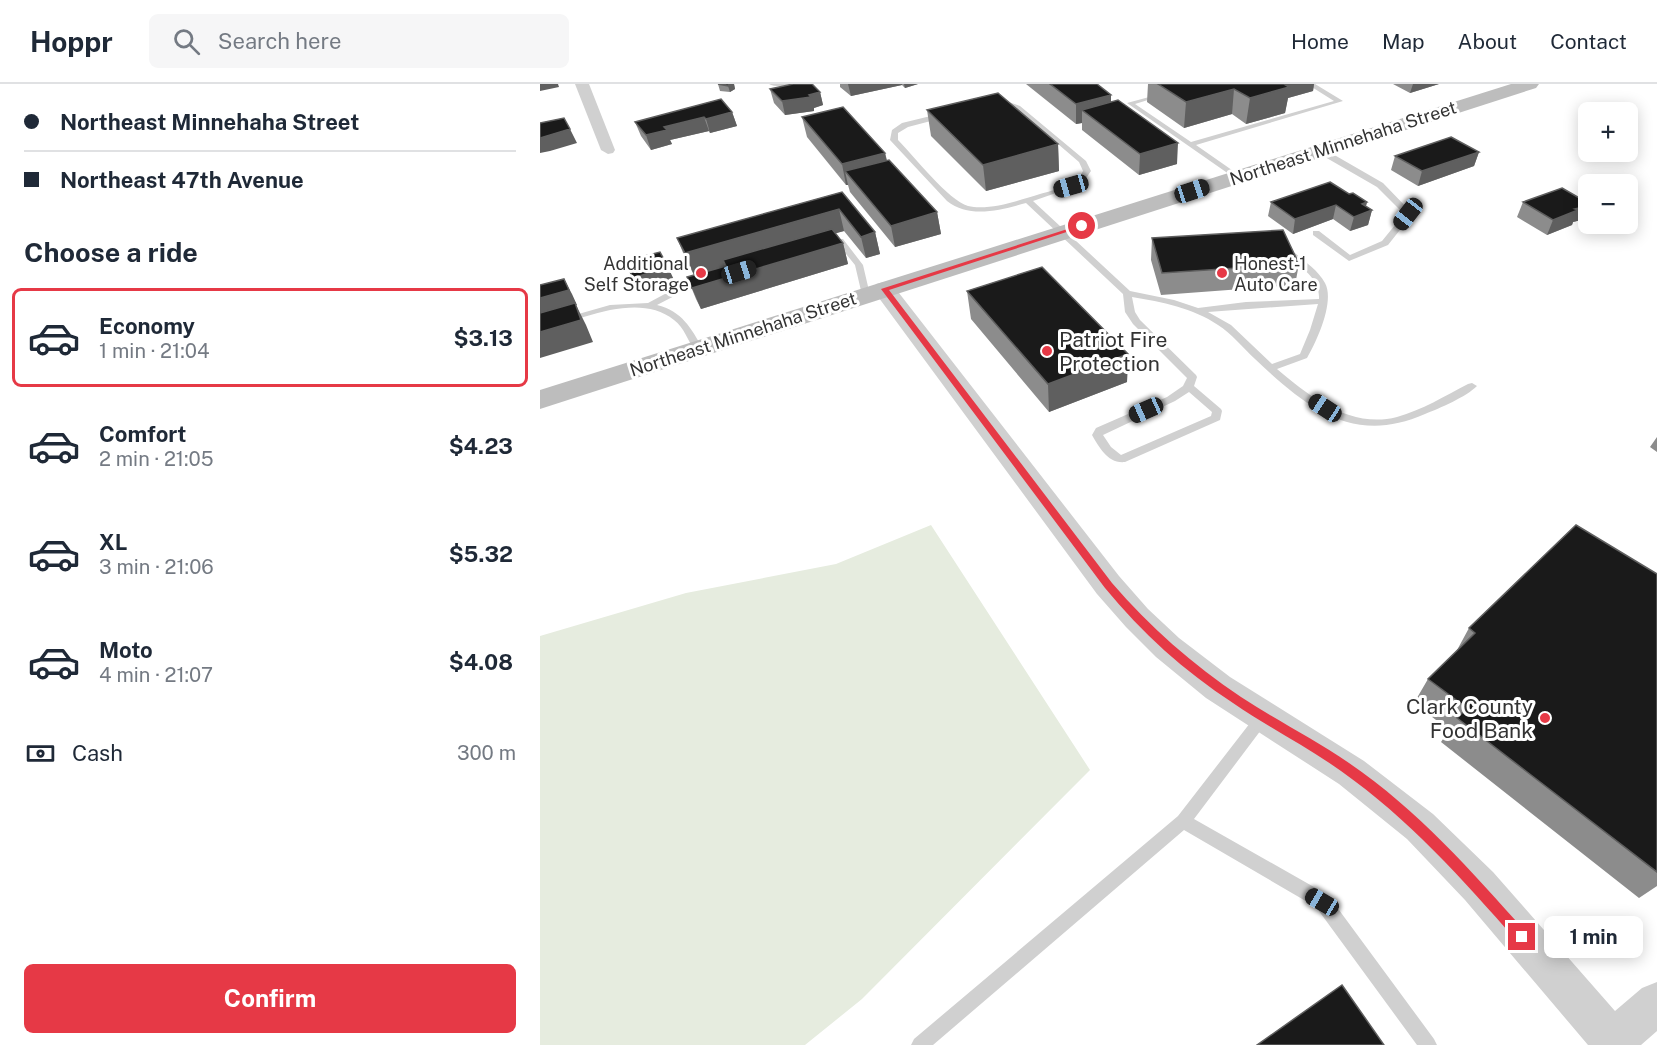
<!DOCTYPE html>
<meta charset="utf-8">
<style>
:root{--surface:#fff;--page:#f6f6f7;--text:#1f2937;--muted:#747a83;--line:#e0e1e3;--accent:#e63946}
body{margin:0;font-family:"Public Sans",sans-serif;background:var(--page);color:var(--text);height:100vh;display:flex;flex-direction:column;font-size:22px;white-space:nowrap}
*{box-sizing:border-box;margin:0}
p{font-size:20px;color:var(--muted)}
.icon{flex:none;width:33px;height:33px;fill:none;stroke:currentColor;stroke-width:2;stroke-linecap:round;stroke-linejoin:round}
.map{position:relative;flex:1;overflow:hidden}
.side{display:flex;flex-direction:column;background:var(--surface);width:540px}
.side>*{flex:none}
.guide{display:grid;align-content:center;height:132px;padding:0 24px;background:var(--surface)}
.controls{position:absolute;left:1038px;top:18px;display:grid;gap:12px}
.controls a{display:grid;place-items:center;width:60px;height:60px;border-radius:9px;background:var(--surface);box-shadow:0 3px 15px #0003;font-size:30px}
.end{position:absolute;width:27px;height:27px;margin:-14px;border:8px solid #e63946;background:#fff;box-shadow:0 0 0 3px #fff}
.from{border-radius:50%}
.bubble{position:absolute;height:42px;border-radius:9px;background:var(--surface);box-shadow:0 3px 15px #0003;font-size:20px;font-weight:700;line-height:42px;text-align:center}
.car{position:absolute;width:18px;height:36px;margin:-18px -9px;border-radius:8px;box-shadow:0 0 4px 2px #0007;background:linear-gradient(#222 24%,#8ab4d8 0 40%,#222 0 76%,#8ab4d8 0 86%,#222 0)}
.guide b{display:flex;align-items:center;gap:21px;height:57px;font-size:22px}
.guide b+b{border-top:2px solid var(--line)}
.guide i{width:15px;height:15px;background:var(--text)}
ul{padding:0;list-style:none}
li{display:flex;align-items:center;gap:18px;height:99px;margin:0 12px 9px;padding:0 12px;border:3px solid transparent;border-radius:9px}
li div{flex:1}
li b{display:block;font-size:22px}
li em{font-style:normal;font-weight:700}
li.on{border-color:var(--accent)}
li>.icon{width:54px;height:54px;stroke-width:1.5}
h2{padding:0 24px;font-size:27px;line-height:72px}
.pay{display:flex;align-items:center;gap:15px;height:66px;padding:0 24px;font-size:22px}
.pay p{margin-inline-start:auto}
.action{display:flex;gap:12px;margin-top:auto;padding:12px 24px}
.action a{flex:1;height:69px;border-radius:9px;background:var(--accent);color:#fff;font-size:24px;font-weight:700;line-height:69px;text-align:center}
header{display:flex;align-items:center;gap:36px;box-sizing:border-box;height:84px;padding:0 30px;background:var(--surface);border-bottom:2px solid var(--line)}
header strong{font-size:28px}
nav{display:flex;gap:33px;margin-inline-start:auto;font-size:21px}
.search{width:420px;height:54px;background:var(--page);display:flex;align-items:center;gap:15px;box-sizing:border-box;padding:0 21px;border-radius:9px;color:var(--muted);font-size:22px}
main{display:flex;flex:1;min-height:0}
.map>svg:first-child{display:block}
.green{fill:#e6ecdf}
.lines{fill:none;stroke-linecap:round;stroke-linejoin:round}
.service{fill:#d0d0d0;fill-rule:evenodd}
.minor{fill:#d0d0d0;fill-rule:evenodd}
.tertiary{fill:#d0d0d0;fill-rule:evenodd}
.secondary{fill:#bdbdbd;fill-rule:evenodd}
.wall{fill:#8c8c8c}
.shaded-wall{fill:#5f5f5f}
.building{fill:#1a1a1a;stroke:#5f5f5f;stroke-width:1.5}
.route{fill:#e63946}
.poi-dot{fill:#e63946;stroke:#fff;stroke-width:2}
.labels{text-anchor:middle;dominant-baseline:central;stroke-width:6;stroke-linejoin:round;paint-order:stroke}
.far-street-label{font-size:18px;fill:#333;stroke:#fff}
.far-poi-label{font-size:18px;fill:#333;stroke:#fff;text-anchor:end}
.poi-label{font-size:21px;fill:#333;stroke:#fff;text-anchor:start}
</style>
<header>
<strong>Hoppr</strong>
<div class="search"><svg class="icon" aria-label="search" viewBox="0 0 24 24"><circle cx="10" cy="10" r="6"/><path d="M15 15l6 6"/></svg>Search here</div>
<nav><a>Home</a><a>Map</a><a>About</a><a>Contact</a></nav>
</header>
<main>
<section class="side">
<div class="guide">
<b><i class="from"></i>Northeast Minnehaha Street</b>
<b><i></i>Northeast 47th Avenue</b>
</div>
<h2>Choose a ride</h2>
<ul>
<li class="on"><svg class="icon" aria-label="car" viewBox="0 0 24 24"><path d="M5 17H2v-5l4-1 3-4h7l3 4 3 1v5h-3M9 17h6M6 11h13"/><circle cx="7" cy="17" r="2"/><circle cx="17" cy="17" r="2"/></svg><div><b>Economy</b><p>1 min · 21:04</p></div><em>$3.13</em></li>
<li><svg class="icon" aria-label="car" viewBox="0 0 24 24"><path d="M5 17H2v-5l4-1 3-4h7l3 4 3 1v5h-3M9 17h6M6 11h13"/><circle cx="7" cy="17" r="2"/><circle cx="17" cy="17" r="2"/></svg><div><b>Comfort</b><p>2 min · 21:05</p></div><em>$4.23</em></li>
<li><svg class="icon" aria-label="car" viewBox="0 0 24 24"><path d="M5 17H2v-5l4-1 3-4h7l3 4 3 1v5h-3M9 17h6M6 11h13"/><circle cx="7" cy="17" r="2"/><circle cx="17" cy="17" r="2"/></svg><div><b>XL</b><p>3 min · 21:06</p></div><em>$5.32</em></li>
<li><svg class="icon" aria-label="car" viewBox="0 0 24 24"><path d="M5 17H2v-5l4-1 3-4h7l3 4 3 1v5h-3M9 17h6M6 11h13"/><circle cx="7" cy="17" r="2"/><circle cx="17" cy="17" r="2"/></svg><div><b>Moto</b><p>4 min · 21:07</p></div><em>$4.08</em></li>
</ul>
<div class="pay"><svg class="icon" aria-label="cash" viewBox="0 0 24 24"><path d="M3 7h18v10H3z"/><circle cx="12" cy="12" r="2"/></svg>Cash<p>300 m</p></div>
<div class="action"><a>Confirm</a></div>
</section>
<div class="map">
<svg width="1117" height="961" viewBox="0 0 1117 961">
<rect width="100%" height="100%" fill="#fff"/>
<path class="green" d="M391 441 550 686 322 915 265 961H0V552L146 509 296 480Z"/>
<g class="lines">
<path class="service" d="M229 0H251C246 3 234 3 229 0Z
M767 0H775L803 17 656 61 699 91V95H696L587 19 624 9V11L595 20 651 58 794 17Z
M466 17 480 22 546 77 551 87 542 100 493 117 590 207 634 216 658 224 706 218 779 215C780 193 761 185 748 171L755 169C765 178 778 186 785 199 795 217 777 257 767 274L737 285C770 313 811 345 857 333 882 326 905 312 928 300L932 299 937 302C926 313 900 324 885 330 813 362 766 323 715 275 703 264 692 250 678 241 653 224 622 218 592 213L595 228 600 236 656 291 657 293 654 302 681 325 682 327 680 336 585 378C568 380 559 363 552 351L556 344 627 313 643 302 647 294 593 240 585 228 583 210 486 119C460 126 430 135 407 117L350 56 352 46 362 39 444 19ZM466 21 476 24 539 78 543 87C536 102 514 106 500 110 480 116 449 127 428 122 409 117 373 71 358 56V49L368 43 444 23ZM778 220 770 246 760 270 732 280 691 241 668 228ZM649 308 672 328 671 332 581 371 571 363 563 351 635 317Z
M778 65H784L843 99 871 128V132L848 161 809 177 773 151V147H779L810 171 842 157 864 130 837 103 778 69Z
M297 155H303L323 181 330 211 329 213 326 214 322 211 315 181 298 160 291 163 287 160Z
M165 195 168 196V200L142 208 117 221C142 227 151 244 163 265L161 267H155C148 257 144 243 134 236 98 207 39 236 0 247V241L70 221 108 219 136 204Z
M722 628 727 630 729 634 727 638 654 735 788 811 894 955 897 961H877L776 823 644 746 393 961H371L374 955 638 732 717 630Z"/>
<path class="minor" d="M35 0H49L75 66 73 69 68 70 61 66Z"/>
<path class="tertiary" d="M344 198 352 200 579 492 608 525 639 554 690 593 824 677 893 730 953 788 1075 927 1102 904 1117 898V947L1101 961H1048L925 816 867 755 799 700 666 614 616 573 586 543 557 510 336 210 333 205 336 200Z"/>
<path class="secondary" d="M971 0H999L996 4 0 325V306Z"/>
</g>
<path class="wall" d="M178 0H194L195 5 190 8 180 7Z
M300 0H378L365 4 362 1 311 12 300 3Z
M486 0H557L571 18 637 80 599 91 542 46V39L536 40Z
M608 0H774L773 7 748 14 745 29 706 40 692 30 644 44 607 18Z
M853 0H899L870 9Z
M230 5 280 8 283 21 274 24V27L245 31 234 19Z
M387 26 518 60 519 87 446 107 391 52Z
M192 28 197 42 170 49 169 47 130 56 132 60 111 66 101 52 95 38Z
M262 33 345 69 347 76 397 128 401 150 355 163 310 108 308 101H306L267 53Z
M939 68 934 82 878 102 851 86 855 72Z
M302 108 335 148 340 170 326 174 304 147 295 149 303 159 308 180 161 225 156 215 147 193 154 191 146 176 137 154Z
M809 110 827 118 826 122 832 126 828 141 810 147 793 135 753 150 728 132 731 118Z
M983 118 1048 119V129L1045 135 1033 138 1032 141 1007 151 977 133Z
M612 154 759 180 755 201 621 211 611 176Z
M427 207 588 270 587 298 509 328 431 235Z
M1117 353V368L1110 363Z
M1117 490V802L1099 814 901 658 909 646 874 619 888 595 916 568 929 544Z"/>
<path class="shaded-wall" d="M0 0H18L19 3 0 7Z
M190 0H194L195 5 190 8 188 2Z
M308 0H362V1L311 12Z
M364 0H378L365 4Z
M732 0H774L773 7 748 14 745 29 706 40 710 14Z
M873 0H899L870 9Z
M694 5 692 30 644 44 646 18Z
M280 8 283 21 274 24V27L245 31 242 17Z
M571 11V31L542 26V39L536 40V20Z
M192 28 197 42 170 49 166 35Z
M164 33 169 47 130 56 132 60 111 66 106 51 124 43Z
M30 45 37 59 10 67 0 69V54Z
M638 59 637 80 599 91 600 70Z
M518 60 519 87 446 107 443 81Z
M939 68 934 82 878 102 882 87Z
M345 69 349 89 305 87 308 101H306L302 80Z
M827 118 824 129 832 126 828 141 810 147 814 133 822 120Z
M796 121 793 135 753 150 755 135Z
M1048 122V129L1045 135 1033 138 1032 141 1007 151 1013 136 1035 125Z
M299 125 304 147 186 181 183 176 185 182 154 191 145 169Z
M397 128 401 150 355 163 351 142Z
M335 148 340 170 326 174 321 153Z
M303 159 308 180 161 225 152 204Z
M128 183 135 198 100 209 93 194Z
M24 195 32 210 37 221H36L46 241 53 258 0 274V214Z
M588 270 587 298 509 328 508 300Z"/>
<path class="building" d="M178 0H190L188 2Z
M253 0H272L280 8 269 11 271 13 242 17 230 5Z
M510 0H557L571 11 536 20Z
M618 0H744L749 3 710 14 694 5 646 18Z
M458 9 518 60 443 81 387 26Z
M181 15 192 28 166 35 164 33 124 43 127 46 106 51 95 38Z
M578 16 638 59 600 70 542 26Z
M303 23 345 69 302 80 262 33Z
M24 34 30 45 0 54V39Z
M911 53 939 68 882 87 855 72Z
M349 76 397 128 351 142 305 87Z
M790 98 809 110 813 109 827 118 822 120 832 126 814 133 796 121 755 135 731 118Z
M1022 104 1048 119V122L1035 125 1038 126 1013 136 983 118Z
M302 108 335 148 321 153 299 125 145 169 137 154Z
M292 145 303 159 152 204 147 193 186 182 183 176Z
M743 146 759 180 622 189 612 154Z
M120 168 128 183 93 194 85 177Z
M502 183 588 270 508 300 427 207Z
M24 195 29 206 0 214V201Z
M35 219 41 236 0 248V229Z
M1036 441 1117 490V788L917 634 927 624 888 595 935 549 929 544Z
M802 901 844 961H717Z"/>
<path class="route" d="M540 141 545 142 349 206 572 499C610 543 652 580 701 613 736 636 774 655 809 679 878 726 931 787 986 848L988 853 986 857 982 859 977 857C922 795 869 735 801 687 766 662 728 643 693 619 644 587 602 549 565 504L341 205Z"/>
<g class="poi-dot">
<circle cx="161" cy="189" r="6"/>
<circle cx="682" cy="189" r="6"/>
<circle cx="507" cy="267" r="6"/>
<circle cx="1005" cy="634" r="6"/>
</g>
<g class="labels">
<g class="far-street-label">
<text transform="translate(803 59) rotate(-18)">Northeast Minnehaha Street</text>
<text transform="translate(203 250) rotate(-18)">Northeast Minnehaha Street</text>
</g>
<g class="far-poi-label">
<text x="149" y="179">Additional<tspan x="149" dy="21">Self Storage</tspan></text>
<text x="694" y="179" text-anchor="start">Honest-1<tspan x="694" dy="21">Auto Care</tspan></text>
</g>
<g class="poi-label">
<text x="519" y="255">Patriot Fire<tspan x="519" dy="24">Protection</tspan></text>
<text x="993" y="622" text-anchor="end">Clark County<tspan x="993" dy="24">Food Bank</tspan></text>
</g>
</g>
</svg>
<div class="controls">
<a>+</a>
<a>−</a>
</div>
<i class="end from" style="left:542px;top:142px"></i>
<i class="end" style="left:982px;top:853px"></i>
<div class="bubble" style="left:1004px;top:832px;width:99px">1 min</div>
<i class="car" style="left:531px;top:102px;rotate:254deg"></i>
<i class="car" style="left:652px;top:107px;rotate:72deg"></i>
<i class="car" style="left:868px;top:130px;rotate:218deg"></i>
<i class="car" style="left:199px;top:188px;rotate:73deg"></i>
<i class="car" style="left:785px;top:324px;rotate:303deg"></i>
<i class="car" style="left:606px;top:326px;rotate:246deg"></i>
<i class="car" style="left:782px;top:818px;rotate:300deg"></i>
</div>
</main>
